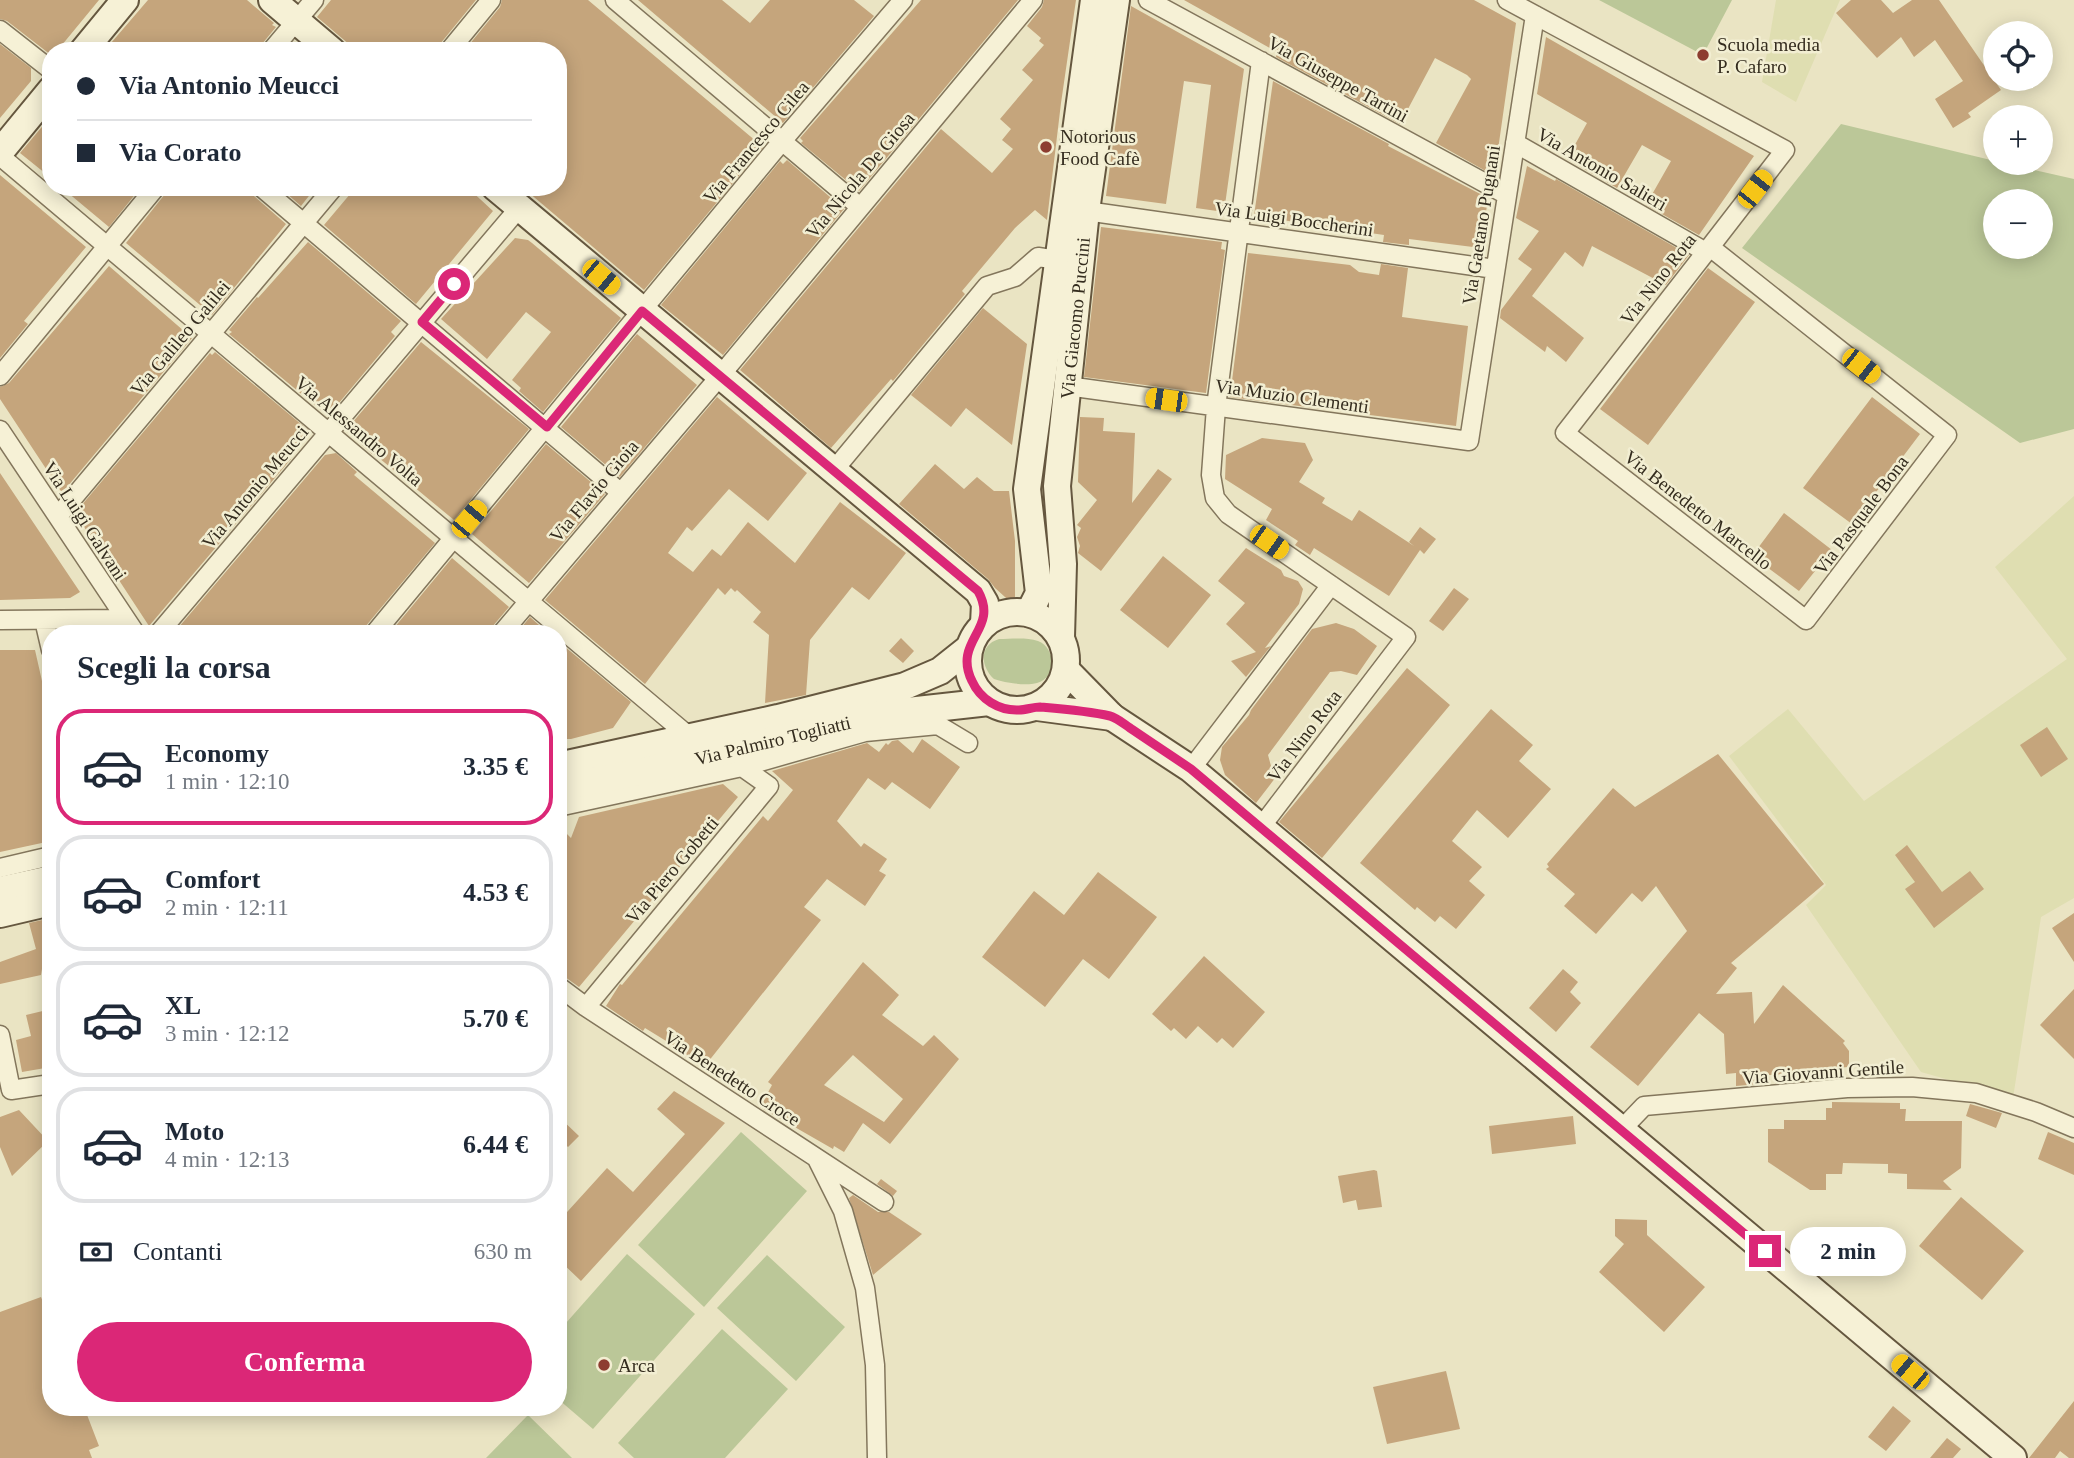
<!DOCTYPE html>
<html lang="it">
<meta charset="utf-8">
<style>
:root{--surface:#fff;--page:#f6f6f7;--text:#1f2937;--muted:#747a83;--line:#e0e1e3;--accent:#db2777}
body{margin:0;font-family:Georgia,serif;background:var(--page);color:var(--text);height:100vh;display:flex;flex-direction:column;font-size:26px;white-space:nowrap}
*{box-sizing:border-box;margin:0}
p{font-size:23px;color:var(--muted)}
.icon{flex:none;width:38px;height:38px;fill:none;stroke:currentColor;stroke-width:2;stroke-linecap:round;stroke-linejoin:round}
.map{position:relative;flex:1;overflow:hidden}
.drawer{position:absolute;left:42px;top:625px;width:525px;height:791px;display:flex;flex-direction:column;background:var(--surface);border-radius:28px;box-shadow:0 4px 18px #0003}
.drawer>*{flex:none}
.top-card{position:absolute;left:42px;top:42px;width:525px;height:154px;border-radius:28px;box-shadow:0 4px 18px #0003;display:grid;align-content:center;height:154px;padding:0 35px;background:var(--surface)}
.controls{position:absolute;left:1983px;top:21px;display:grid;gap:14px}
.controls a{display:grid;place-items:center;width:70px;height:70px;border-radius:50%;background:var(--surface);box-shadow:0 4px 18px #0003;font-size:35px}
.end{position:absolute;width:32px;height:32px;margin:-16px;border:9px solid #db2777;background:#fff;box-shadow:0 0 0 4px #fff}
.from{border-radius:50%}
.bubble{position:absolute;height:49px;border-radius:24px;background:var(--surface);box-shadow:0 4px 18px #0003;font-size:23px;font-weight:700;line-height:49px;text-align:center}
.car{position:absolute;width:21px;height:42px;margin:-21px -10px;border-radius:9px;box-shadow:0 0 5px 2px #0007;background:linear-gradient(#f5c518 24%,#345 0 40%,#f5c518 0 76%,#345 0 86%,#f5c518 0)}
.top-card b{display:flex;align-items:center;gap:24px;height:66px;font-size:26px}
.top-card b+b{border-top:2px solid var(--line)}
.top-card i{width:18px;height:18px;background:var(--text)}
ul{padding:0;list-style:none}
li{display:flex;align-items:center;gap:21px;height:116px;margin:0 14px 10px;padding:0 21px;border:4px solid var(--line);border-radius:28px}
li div{flex:1}
li b{display:block;font-size:26px}
li em{font-style:normal;font-weight:700}
li.selected{border-color:var(--accent)}
li>.icon{width:63px;height:63px;stroke-width:1.5}
h2{padding:0 35px;font-size:32px;line-height:84px}
.pay{display:flex;align-items:center;gap:18px;height:77px;padding:0 35px;font-size:26px}
.pay p{margin-inline-start:auto}
.action{display:flex;gap:14px;margin-top:auto;padding:14px 35px}
.action a{flex:1;height:80px;border-radius:42px;background:var(--accent);color:#fff;font-size:28px;font-weight:700;line-height:80px;text-align:center}
.map>svg:first-child{display:block}
.farmland{fill:#dfdeb1}
.green{fill:#bbc798;fill-rule:evenodd}
.building{fill:#c5a57c;fill-rule:evenodd}
.lines{fill:none;stroke-linecap:round;stroke-linejoin:round}
.street-casing{stroke:#83765c;stroke-width:21}
.secondary-casing{stroke:#65573f;stroke-width:30}
.street{stroke:#f6f1d6;stroke-width:18}
.secondary{stroke:#f6f1d6;stroke-width:26}
.route{stroke:#db2777;stroke-width:9}
.poi-dot{fill:#8d3d30;stroke:#f2eed2;stroke-width:2.5}
.labels{text-anchor:middle;dominant-baseline:central;stroke-width:5;stroke-linejoin:round;paint-order:stroke}
.poi-label{font-size:19px;fill:#342c1e;stroke:#f2eed2;text-anchor:start}
.street-label{font-size:19px;fill:#342c1e;stroke:#f2eed2}
</style>
<div class="map">
<svg width="2074" height="1458" viewBox="0 0 2074 1458">
<rect width="100%" height="100%" fill="#eae4c3"/>
<path class="farmland" d="M1776 0H1840L1796 102 1762 82Z
M2074 496V898L2041 917 2013 1098 1921 1072 1806 905 1826 885 1729 756 1788 709 1864 801 2067 659 1995 567Z"/>
<path class="green" d="M1599 0H1732L1703 55Z
M1841 124 1995 161V163H2004L2074 179V429L2020 443 1742 248ZM2040 201V247H1995V201Z
M999 639C1011 639 1026 637 1038 641 1056 648 1057 678 1037 683 1026 686 1005 683 994 679 980 666 979 645 999 639Z
M741 1132 807 1191 704 1307 638 1245Z
M627 1254 695 1314 593 1429 558 1399V1332Z
M767 1255 845 1327 796 1381 717 1308Z
M722 1329 788 1389 725 1458H634L618 1443Z
M528 1415 572 1458H486Z"/>
<path class="building" d="M0 0H99L57 51H51V55L7 21 0 19Z
M148 0H247L274 23 272 25 276 27 262 44 260 51H120L111 43Z
M331 0H476L440 44 438 51H357L317 17Z
M502 0H588L763 147 644 290 522 187H558V51H464L500 7Z
M638 0H722L750 23 770 0H854L874 16 783 123Z
M921 0H1018L859 191 801 143 803 141 800 138Z
M1044 0H1076L1061 103 1047 220 1035 210 1015 228 962 291 965 294 893 381 891 379 831 448 740 370 941 129 992 173 1013 149 1002 140 1011 129 1000 119 1033 80 1022 70 1044 45 1039 41 1041 38 1027 26 1042 7Z
M1184 0H1474L1516 23 1495 171 1492 169 1491 174 1436 143 1471 79 1467 75 1435 58 1400 124 1276 57 1277 52Z
M1851 0H1881L1893 13 1912 0H1939L2001 90 1968 113 1971 117 1953 128 1935 99 1963 81 1935 40 1914 57 1901 37 1877 58 1836 13Z
M1131 6 1244 69 1224 212 1196 208 1211 85 1184 81 1166 204 1106 196Z
M1546 37 1754 156 1699 235 1646 205 1671 161 1642 145 1617 188 1567 159 1587 123 1537 94Z
M0 44 31 68V81L0 118Z
M1273 81 1389 144 1388 146 1488 198 1481 248 1409 239V245L1383 242 1384 235 1254 216Z
M51 116V178L20 153Z
M787 160 844 209 723 355 661 305 780 161 783 164Z
M1527 166 1555 181 1556 179 1689 255 1666 285 1592 246 1583 267 1565 252 1532 296 1584 338 1566 362 1547 346 1545 352 1500 318 1501 310 1532 269 1518 259 1539 231 1516 218Z
M0 175 86 247 24 321 28 324 0 358Z
M61 187H141L109 227Z
M167 187H250L254 196 286 224 212 315 126 243 165 194Z
M279 187H316L301 206Z
M356 187H467L493 211 416 304 324 225Z
M1101 227 1222 242 1221 249 1225 250 1206 393 1084 377Z
M515 238 528 240 532 243 621 318 543 412 519 391 521 388 512 380 551 332 526 312 487 359 441 319Z
M308 242 401 321 391 332 395 336 328 416 229 334 232 332 229 330 257 297 258 298Z
M1248 253 1350 265 1359 272 1379 275 1381 264 1408 268 1402 317 1468 326 1456 426 1230 397Z
M109 266 192 338 62 493 0 399V387L9 383Z
M1708 268 1755 302 1648 445 1600 409Z
M983 308 1027 344 1012 445 966 408 951 427 911 395Z
M637 334 697 385 620 477 561 427Z
M421 342 529 429 454 520 373 453 372 454 346 430Z
M215 352 308 430 284 460 291 459 149 626 75 513 210 353 212 355Z
M717 397 807 473 768 521 729 489 692 531 687 527 668 553 693 572 712 549 721 556 748 522 795 563 840 502 906 553 869 600 852 587 810 640 806 695 765 703 769 635 753 622 761 612 737 590 735 592 731 588 725 595 718 588 645 684 545 600Z
M1872 397 1920 434 1852 524 1803 488Z
M1080 417 1104 418 1103 431 1135 433 1132 503 1158 469 1172 479 1101 571 1078 553 1080 546 1077 537 1081 528 1077 525 1097 500 1078 482Z
M1262 438 1305 443 1313 460 1299 482 1325 498 1322 503 1352 521 1359 510 1414 546 1409 542 1420 527 1436 539 1424 554 1420 550 1389 596 1314 548 1310 555 1295 545 1298 541 1266 520 1272 509 1225 479 1226 455Z
M546 444 605 494 529 583 472 534Z
M336 453 357 472 354 475 435 543 365 627 363 634H173L325 455Z
M935 464 964 489 977 477 994 491H1009L1015 541V606L995 588 988 579 899 504Z
M0 473 39 531 80 592 70 598 0 600Z
M1784 513 1832 550 1799 591 1752 556Z
M1246 548 1281 570 1284 576 1298 581 1303 589 1299 604 1265 648 1271 646 1246 677 1231 661 1256 652 1226 624 1245 603 1218 581Z
M1163 556 1211 595 1168 648 1120 610Z
M452 558 509 607 492 627 490 634H389Z
M1454 588 1469 599 1443 631 1429 621Z
M530 617 549 634H516Z
M1336 623 1354 629 1377 646 1357 675 1341 671 1330 672 1268 755 1271 766 1279 773 1256 803 1225 775 1220 760 1222 747 1249 715 1251 710 1312 629Z
M901 638 914 651 903 663 889 651Z
M558 641 631 702 613 728 571 739H558Z
M0 650H35L51 721V841L0 852Z
M1407 668 1450 705 1322 858 1279 822Z
M1491 709 1533 745 1519 761 1551 789 1508 838 1477 810 1452 841 1482 867 1469 881 1485 895 1456 929 1440 916 1435 922 1417 907 1415 910 1360 863Z
M2047 727 2068 759 2041 777 2020 745Z
M922 739 960 767 930 809 892 782 885 790 868 778 837 821 861 847 864 843 887 859 879 871 886 875 865 906 827 879 804 907 821 920 704 1067 671 1044 645 1028 643 1031 606 1006 620 984 622 985 763 816 768 821 793 790 772 771 867 743 879 752 886 743 888 745 892 741 898 740 913 753Z
M1718 754 1824 884 1731 963 1737 968 1716 994 1752 992 1754 1024 1783 985 1845 1041 1843 1043 1849 1051V1067L1818 1069 1809 1073 1769 1075 1770 1083 1736 1086V1073L1726 1074 1724 1034 1699 1013 1638 1086 1590 1047 1687 931 1656 886 1642 902 1632 893 1596 934 1564 906 1575 894 1546 869 1549 867 1547 864 1613 788 1635 807Z
M723 784 738 797 579 987 558 972V825L571 838 579 817Z
M1907 845 1942 892 1970 871 1984 889 1934 928 1905 889 1915 882 1895 855Z
M1098 872 1157 917 1109 979 1083 959 1045 1007 982 957 1034 891 1064 915Z
M2074 913V962L2052 928Z
M51 918V983L46 984 42 969 41 975 0 984V962L36 949 29 923Z
M1204 956 1265 1012 1233 1048 1222 1038 1217 1043 1198 1026 1186 1039 1174 1028 1171 1031 1152 1014Z
M863 962 899 995 882 1015 923 1046 934 1035 959 1059 890 1144 863 1123 844 1152 834 1146 833 1149 760 1107 772 1085 768 1082ZM853 1055 903 1099 884 1122 824 1085Z
M1563 969 1578 982 1570 992 1581 1003 1556 1032 1529 1008Z
M2074 989V1059L2040 1025Z
M51 1009V1067L22 1072 16 1040 31 1036 26 1015Z
M674 1091 725 1123 581 1281 558 1259V1222L607 1168 633 1192 685 1134 657 1109Z
M1832 1102 1900 1103V1109H1906L1905 1121H1962L1961 1168 1943 1181 1952 1190 1907 1189V1174L1888 1173V1164L1843 1163 1842 1174H1826V1190H1810L1768 1162V1129H1784V1120H1826V1108H1832Z
M1970 1104 2002 1113 1996 1128 1966 1116Z
M19 1110 48 1141 12 1176 0 1147V1117Z
M558 1116 579 1136 568 1147 558 1137Z
M1573 1116 1576 1144 1492 1154 1489 1126Z
M2048 1132 2074 1143V1175L2038 1159Z
M1374 1170 1377 1171 1382 1207 1358 1210 1356 1200 1343 1203 1338 1176Z
M881 1179 897 1191 893 1196 877 1184Z
M853 1195 878 1212H889L922 1234 873 1275 849 1198Z
M1961 1197 2024 1251 1982 1300 1919 1246Z
M1615 1219 1647 1220V1235L1705 1287 1664 1332 1599 1272 1624 1244 1615 1236Z
M41 1297 51 1321V1407H84L99 1446 89 1450 92 1458H0V1312Z
M1446 1371 1460 1429 1387 1444 1373 1387Z
M2074 1401V1458H2069L2060 1451 2055 1458H2029Z
M1893 1406 1911 1421 1886 1451 1868 1437Z
M1947 1438 1961 1449 1953 1458H1930Z"/>
<g class="lines">
<defs>
<path id="street" d="M615 0 860 207
M1148 0 1507 195
M1507 0 1785 150 1710 247 1706 252 1565 433 1806 620 1947 435 1710 247
M0 30 51 70
M271 51 314 0
M449 51 491 0
M1515 143 1706 252
M0 156 691 738
M261 187 620 492
M1086 211 1495 269
M0 376 156 187
M1067 386 1469 441 1535 15
M0 430 136 634
M834 470 987 286 1015 277 1038 257 1058 260
M58 516 334 187
M0 620 124 619
M44 620 51 650
M158 634 519 208
M374 634 783 140 903 0
M501 634 720 376 1033 0
M1191 769 1331 585
M558 807 742 767 865 732 938 725 968 743
M1261 827 1406 637 1228 514 1215 498 1211 475 1216 407 1261 61
M0 868 51 856
M558 986 586 1007 884 1202
M586 1007 769 786 742 767
M0 1035 11 1090 51 1084
M1621 1130 1644 1106 1847 1088 1912 1087 1976 1093 2036 1112 2074 1128
M817 1159 843 1211 865 1288 875 1365 877 1458"/>
<g id="secondary">
<path d="M272 0 332 51"/>
<path d="M83 51 125 0"/>
<path d="M0 152 51 90"/>
<path d="M495 187 978 591 985 603 984 624"/>
<circle cx="1017" cy="661" r="49"/>
<path d="M1029 613 1039 593 1027 489 1094 0"/>
<path id="s1" d="M1061 637 1063 564 1057 486 1086 211 1116 0"/>
<path d="M1066 670 1112 717 1191 769 2013 1458"/>
<path d="M1037 707 1112 717"/>
<path d="M558 766 778 718 905 686 940 671 969 648"/>
<path id="s2" d="M558 788 644 771 881 714 989 702"/>
<path d="M0 890 51 879"/>
<path d="M0 914 51 902"/>
</g>
</defs>
<use href="#street" class="street-casing"/>
<use href="#secondary" class="secondary-casing"/>
<use href="#street" class="street"/>
<use href="#secondary" class="secondary"/>
</g>
<g class="lines">
<path class="route" d="M454 284 422 322 547 427 642 311 978 591C1000 630 952 640 972 681 980 699 999 711 1019 710 1026 710 1033 707 1040 707 1063 709 1088 711 1110 716 1118 718 1126 726 1133 730 1152 743 1172 756 1191 769L1765 1251"/>
</g>
<g class="poi-dot">
<circle cx="1703" cy="55" r="7"/>
<circle cx="1046" cy="147" r="7"/>
<circle cx="604" cy="1365" r="7"/>
</g>
<g class="labels">
<g class="poi-label">
<text x="1717" y="44">Scuola media<tspan x="1717" dy="22">P. Cafaro</tspan></text>
<text x="1060" y="136">Notorious<tspan x="1060" dy="22">Food Cafè</tspan></text>
<text x="618" y="1365">Arca</text>
</g>
<g class="street-label">
<text transform="translate(1338 79) rotate(29)">Via Giuseppe Tartini</text>
<text transform="translate(756 142) rotate(-50)">Via Francesco Cilea</text>
<text transform="translate(1602 169) rotate(30)">Via Antonio Salieri</text>
<text transform="translate(860 175) rotate(-50)">Via Nicola De Giosa</text>
<text transform="translate(1294 219) rotate(8)">Via Luigi Boccherini</text>
<text transform="translate(1481 225) rotate(-81)">Via Gaetano Pugnani</text>
<text transform="translate(1658 279) rotate(-52)">Via Nino Rota</text>
<text stroke="none"><textPath href="#s1" startOffset="320">Via Giacomo Puccini</textPath></text>
<text transform="translate(180 338) rotate(-50)">Via Galileo Galilei</text>
<text transform="translate(1292 396) rotate(8)">Via Muzio Clementi</text>
<text transform="translate(359 431) rotate(40)">Via Alessandro Volta</text>
<text transform="translate(255 487) rotate(-50)">Via Antonio Meucci</text>
<text transform="translate(594 491) rotate(-50)">Via Flavio Gioia</text>
<text transform="translate(1698 510) rotate(38)">Via Benedetto Marcello</text>
<text transform="translate(1861 515) rotate(-53)">Via Pasquale Bona</text>
<text transform="translate(85 521) rotate(57)">Via Luigi Galvani</text>
<text transform="translate(1304 736) rotate(-53)">Via Nino Rota</text>
<text stroke="none"><textPath href="#s2" startOffset="220">Via Palmiro Togliatti</textPath></text>
<text transform="translate(672 870) rotate(-50)">Via Piero Gobetti</text>
<text transform="translate(1823 1072) rotate(-4)">Via Giovanni Gentile</text>
<text transform="translate(732 1078) rotate(33)">Via Benedetto Croce</text>
</g>
</g>
</svg>
<div class="controls">
<a><svg class="icon" aria-label="locate" viewBox="0 0 24 24"><circle cx="12" cy="12" r="6"/><path d="M12 2v4M12 18v4M2 12h4M18 12h4"/></svg></a>
<a>+</a>
<a>−</a>
</div>
<i class="end from" style="left:454px;top:284px"></i>
<i class="end" style="left:1765px;top:1251px"></i>
<div class="bubble" style="left:1790px;top:1227px;width:116px">2 min</div>
<i class="car" style="left:1755px;top:189px;rotate:38deg"></i>
<i class="car" style="left:601px;top:277px;rotate:130deg"></i>
<i class="car" style="left:1861px;top:366px;rotate:128deg"></i>
<i class="car" style="left:1166px;top:400px;rotate:278deg"></i>
<i class="car" style="left:469px;top:519px;rotate:40deg"></i>
<i class="car" style="left:1269px;top:542px;rotate:125deg"></i>
<i class="car" style="left:1910px;top:1372px;rotate:310deg"></i>
<div class="top-card">
<b><i class="from"></i>Via Antonio Meucci</b>
<b><i></i>Via Corato</b>
</div>
<section class="drawer">
<h2>Scegli la corsa</h2>
<ul>
<li class="selected"><svg class="icon" aria-label="car" viewBox="0 0 24 24"><path d="M5 17H2v-5l4-1 3-4h7l3 4 3 1v5h-3M9 17h6M6 11h13"/><circle cx="7" cy="17" r="2"/><circle cx="17" cy="17" r="2"/></svg><div><b>Economy</b><p>1 min · 12:10</p></div><em>3.35 €</em></li>
<li><svg class="icon" aria-label="car" viewBox="0 0 24 24"><path d="M5 17H2v-5l4-1 3-4h7l3 4 3 1v5h-3M9 17h6M6 11h13"/><circle cx="7" cy="17" r="2"/><circle cx="17" cy="17" r="2"/></svg><div><b>Comfort</b><p>2 min · 12:11</p></div><em>4.53 €</em></li>
<li><svg class="icon" aria-label="car" viewBox="0 0 24 24"><path d="M5 17H2v-5l4-1 3-4h7l3 4 3 1v5h-3M9 17h6M6 11h13"/><circle cx="7" cy="17" r="2"/><circle cx="17" cy="17" r="2"/></svg><div><b>XL</b><p>3 min · 12:12</p></div><em>5.70 €</em></li>
<li><svg class="icon" aria-label="car" viewBox="0 0 24 24"><path d="M5 17H2v-5l4-1 3-4h7l3 4 3 1v5h-3M9 17h6M6 11h13"/><circle cx="7" cy="17" r="2"/><circle cx="17" cy="17" r="2"/></svg><div><b>Moto</b><p>4 min · 12:13</p></div><em>6.44 €</em></li>
</ul>
<div class="pay"><svg class="icon" aria-label="cash" viewBox="0 0 24 24"><path d="M3 7h18v10H3z"/><circle cx="12" cy="12" r="2"/></svg>Contanti<p>630 m</p></div>
<div class="action"><a>Conferma</a></div>
</section>
</div>
